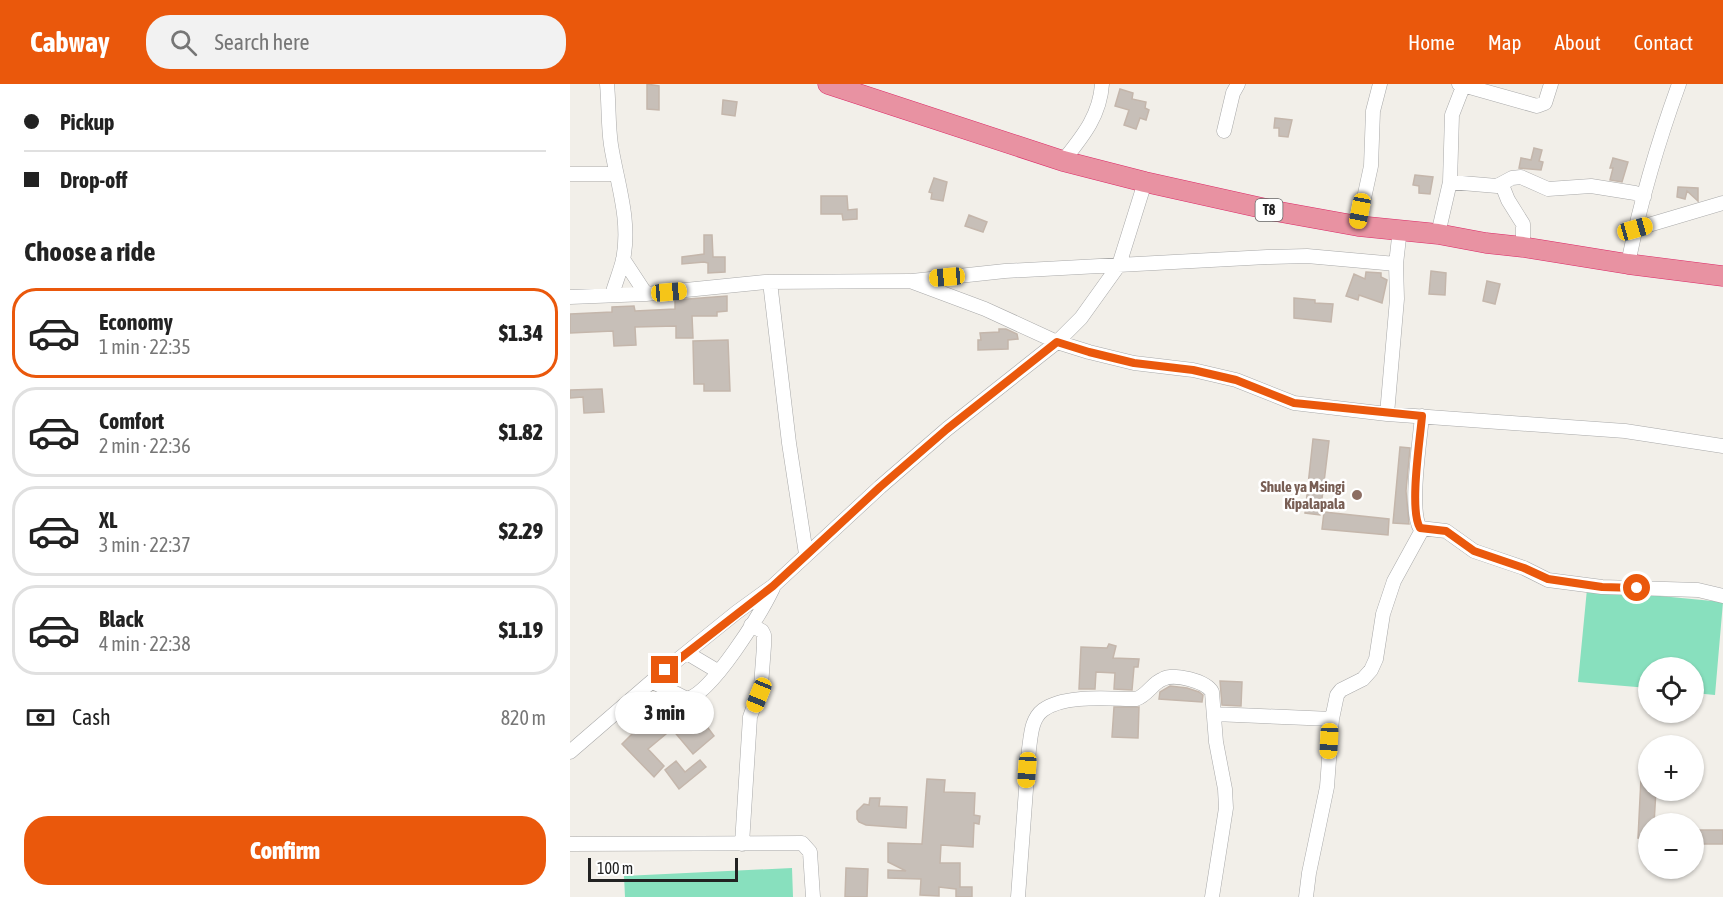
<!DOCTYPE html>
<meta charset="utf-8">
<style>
:root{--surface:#fff;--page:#f2f2f2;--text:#222;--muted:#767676;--line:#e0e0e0;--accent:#ea580c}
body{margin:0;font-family:"Asap Condensed",sans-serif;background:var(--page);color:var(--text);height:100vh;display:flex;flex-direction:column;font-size:22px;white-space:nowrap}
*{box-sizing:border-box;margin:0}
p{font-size:20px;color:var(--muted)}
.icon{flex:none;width:33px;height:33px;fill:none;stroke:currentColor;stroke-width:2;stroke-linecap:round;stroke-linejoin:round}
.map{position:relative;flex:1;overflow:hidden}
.sheet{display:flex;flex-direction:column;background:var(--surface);width:570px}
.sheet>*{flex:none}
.hud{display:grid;align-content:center;height:132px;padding:0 24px;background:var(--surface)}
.tools{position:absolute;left:1068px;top:573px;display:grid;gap:12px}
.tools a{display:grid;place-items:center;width:66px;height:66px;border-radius:50%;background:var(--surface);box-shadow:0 2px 4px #0004;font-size:30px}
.scale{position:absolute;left:18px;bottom:15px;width:150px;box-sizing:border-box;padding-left:6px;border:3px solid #222;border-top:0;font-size:16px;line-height:21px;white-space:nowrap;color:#222;-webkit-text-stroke:4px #fff;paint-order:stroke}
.end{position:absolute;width:27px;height:27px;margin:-14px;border:8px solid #ea580c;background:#fff;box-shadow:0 0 0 3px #fff}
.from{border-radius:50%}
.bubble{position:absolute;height:42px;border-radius:21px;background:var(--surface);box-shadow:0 2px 4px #0004;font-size:20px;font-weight:800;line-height:42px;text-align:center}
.car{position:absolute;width:18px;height:36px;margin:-18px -9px;border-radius:8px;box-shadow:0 0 4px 2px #0007;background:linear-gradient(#f5c518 24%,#345 0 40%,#f5c518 0 76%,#345 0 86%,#f5c518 0)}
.hud b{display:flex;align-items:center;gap:21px;height:57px;font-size:22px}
.hud b+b{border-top:2px solid var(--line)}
.hud i{width:15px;height:15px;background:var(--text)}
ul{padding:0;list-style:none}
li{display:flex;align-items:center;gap:18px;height:90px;margin:0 12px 9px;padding:0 12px;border:3px solid var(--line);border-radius:24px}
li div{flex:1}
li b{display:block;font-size:22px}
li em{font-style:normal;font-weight:800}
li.active{border-color:var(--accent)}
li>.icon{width:54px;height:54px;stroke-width:1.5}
h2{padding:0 24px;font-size:27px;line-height:72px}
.pay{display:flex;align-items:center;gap:15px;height:66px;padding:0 24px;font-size:22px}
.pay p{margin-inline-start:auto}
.action{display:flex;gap:12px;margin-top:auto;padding:12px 24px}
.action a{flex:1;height:69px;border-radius:24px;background:var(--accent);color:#fff;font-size:24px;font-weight:800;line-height:69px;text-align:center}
header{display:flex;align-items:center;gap:36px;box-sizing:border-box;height:84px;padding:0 30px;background:var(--accent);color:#fff}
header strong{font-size:28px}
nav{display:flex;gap:33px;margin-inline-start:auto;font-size:21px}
.search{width:420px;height:54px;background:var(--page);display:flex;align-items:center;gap:15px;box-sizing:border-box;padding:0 21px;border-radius:24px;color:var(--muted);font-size:22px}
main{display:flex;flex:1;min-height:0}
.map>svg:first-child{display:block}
.pitch{fill:#88e0be}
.building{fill:#c7bfb8;stroke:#c4b6ab;stroke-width:1.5}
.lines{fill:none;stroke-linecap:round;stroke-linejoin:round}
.minor-casing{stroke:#a9a9a9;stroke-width:15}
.highway-casing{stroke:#dc2a67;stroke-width:21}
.minor{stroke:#fff;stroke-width:14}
.highway{stroke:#e892a2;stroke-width:20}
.route{stroke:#ea580c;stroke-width:8}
.education-dot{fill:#8d6e63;stroke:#fff;stroke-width:2}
.labels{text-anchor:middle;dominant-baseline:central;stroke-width:5;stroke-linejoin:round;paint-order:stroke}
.shield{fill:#fff;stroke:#646464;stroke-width:1.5}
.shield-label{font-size:14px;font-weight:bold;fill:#222}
.education-label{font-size:15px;font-weight:bold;fill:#785e54;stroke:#fff;text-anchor:end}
</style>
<header>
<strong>Cabway</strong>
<div class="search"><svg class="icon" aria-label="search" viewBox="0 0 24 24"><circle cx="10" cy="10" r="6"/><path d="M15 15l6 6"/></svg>Search here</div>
<nav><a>Home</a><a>Map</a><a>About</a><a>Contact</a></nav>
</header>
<main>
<section class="sheet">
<div class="hud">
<b><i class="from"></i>Pickup</b>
<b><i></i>Drop-off</b>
</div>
<h2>Choose a ride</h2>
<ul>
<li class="active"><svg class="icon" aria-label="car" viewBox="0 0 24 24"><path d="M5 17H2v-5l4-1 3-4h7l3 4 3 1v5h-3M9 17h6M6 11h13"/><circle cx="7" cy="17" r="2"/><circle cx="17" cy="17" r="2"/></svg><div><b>Economy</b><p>1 min · 22:35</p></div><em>$1.34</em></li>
<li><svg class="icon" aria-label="car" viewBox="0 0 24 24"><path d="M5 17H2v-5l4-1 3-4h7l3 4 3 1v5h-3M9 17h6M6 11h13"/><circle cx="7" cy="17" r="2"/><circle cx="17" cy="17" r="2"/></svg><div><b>Comfort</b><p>2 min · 22:36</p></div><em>$1.82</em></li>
<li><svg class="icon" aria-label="car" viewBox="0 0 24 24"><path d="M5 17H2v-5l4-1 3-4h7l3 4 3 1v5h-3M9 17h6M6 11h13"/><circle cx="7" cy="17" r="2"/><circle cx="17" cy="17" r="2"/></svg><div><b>XL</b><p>3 min · 22:37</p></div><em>$2.29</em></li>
<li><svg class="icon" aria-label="car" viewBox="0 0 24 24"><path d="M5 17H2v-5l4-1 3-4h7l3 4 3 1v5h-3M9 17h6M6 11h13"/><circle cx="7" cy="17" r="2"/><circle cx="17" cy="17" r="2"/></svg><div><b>Black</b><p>4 min · 22:38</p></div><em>$1.19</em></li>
</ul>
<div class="pay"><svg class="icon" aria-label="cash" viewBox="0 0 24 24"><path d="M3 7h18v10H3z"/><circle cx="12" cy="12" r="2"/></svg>Cash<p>820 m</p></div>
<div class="action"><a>Confirm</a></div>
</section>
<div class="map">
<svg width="1153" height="813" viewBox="0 0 1153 813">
<rect width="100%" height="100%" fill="#f2efe9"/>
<path class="pitch" d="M1017 505 1153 518 1145 611 1124 609V584H1078V604L1008 598Z
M222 784 223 813H55L54 792Z"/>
<path class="building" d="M77 0 89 2V26L77 25Z
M550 5 563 9 562 15 576 18 575 24 579 26 576 36 570 34 566 45 554 41 559 26 545 22Z
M153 16 167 18 165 32 152 30Z
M705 34 722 36 718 53 709 52V44H704Z
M964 64 972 66 969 77 973 78 971 86 949 84 951 74 961 76Z
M1043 74 1058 78 1052 98 1040 96 1043 84H1040Z
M845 91 863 93 860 110 849 109V102L843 101Z
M364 94 377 98 373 117 361 115 362 109 359 108Z
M1108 103 1128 104V117L1117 107 1115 115 1107 113Z
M251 112H277L278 126 287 125V135L273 136 272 130H251Z
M399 131 417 138 413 148 395 142Z
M134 151H142L143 173H155V188L138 189V179L134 178 112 180V173L134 170Z
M861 187 876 189 875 211 859 210Z
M796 188 811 189V193L817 196 812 219 789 211 788 216 776 212 784 190 795 195Z
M917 197 930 200 925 220 913 217Z
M157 212V227L147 228V232H122L123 254H106V242L65 243 66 261 44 262 43 247 0 249V230L42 228V223L64 222 65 227 105 225V216Z
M724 214 745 216V219L763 220 761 238 724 234Z
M429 245H436L447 250 448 255 438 256V265L408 266V256H411L410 249 429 248Z
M158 256 160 307H134V300H124L123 257Z
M32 305 34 328 14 329 13 313 0 314V306Z
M743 355 759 357 750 431 735 429Z
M830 363 840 364 836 407 839 440 823 439Z
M754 428 819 435 818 451 752 445Z
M539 560 546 562 543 574 569 575 568 583H564L562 606 544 605 545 589 526 588 525 605H509L511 563 537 564Z
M650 597 672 598 671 622 652 621Z
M600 602 617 604 629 608 633 611 632 618 589 615 590 608Z
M103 618 121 640 130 633 144 652 123 670 102 645 78 665 94 682 84 693 52 660 68 644 64 640 85 622 91 629Z
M544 623H569L568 654 542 653Z
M130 676 136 683 109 705 95 686 106 677 115 688Z
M1071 694H1078V706H1086L1084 740H1078V755L1068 754Z
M357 695 375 696 374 708 405 709 404 731 410 732 409 740 404 739 403 763 371 761 370 779H390V803H402V813H386V805L369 803V812L350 811 351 795 318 794V786L336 787 318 778V759L352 760Z
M300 714H310L309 722 337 723 336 744 296 741 289 738 287 735V727L294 720 299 721Z
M1124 746H1153V760H1124Z
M276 784 298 785 297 813H275Z"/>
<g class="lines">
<defs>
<path id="minor" d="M37 0C39 20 38 41 41 61 47 99 61 136 53 176 50 188 45 200 42 211
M889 0 967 22 975 19 981 0
M654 47 663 9 668 0
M493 77C512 53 530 32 532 0
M0 90H46
M880 98 927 102 942 94 951 93 978 105 1021 102 1065 109 1074 113
M932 101 938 116 953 140V163
M788 142 801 82 803 27 810 0
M1065 145 1153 119
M868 150 880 98 882 31 894 0
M53 175 76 210
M1058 180C1070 119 1088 58 1109 0
M342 197 435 187 697 173 737 172 826 180
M200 198 219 359 236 470
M0 213 76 210 195 198 340 197 415 225 487 258 519 268 564 279 623 286 666 296 724 319 817 330 1055 347 1153 362
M817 330 827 215 826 180 830 145
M852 332C850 356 839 426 850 444L876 447 904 467 954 484 978 496 1032 503 1128 506 1153 512
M117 569 149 588
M83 598 117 615C142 609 191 529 203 504
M644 630 762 635
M0 668 95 586 167 528 203 502 310 403 377 345 487 258 511 234 549 181 575 98
M0 760 232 759 240 768 243 813
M172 760 180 633 191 602 194 562V551L192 547 181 541
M448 813 459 665C461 652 461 635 473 626 495 610 540 615 566 615 578 611 582 599 593 595 604 589 636 597 642 608L646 658 655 705 656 724 642 813
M736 813 739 789 757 703 762 635 767 611 771 606 793 595 801 586 806 575 813 530 824 497 852 446"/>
<path id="highway" d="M258 0 493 77 575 98 705 127 788 142 868 150 916 159 953 163 1058 180 1153 192"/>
</defs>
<use href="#minor" class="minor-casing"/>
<use href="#highway" class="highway-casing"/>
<use href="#minor" class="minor"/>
<use href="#highway" class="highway"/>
</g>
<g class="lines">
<path class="route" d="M95 586 203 502 310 403 377 345 487 258 519 268 564 279 623 286 666 296 724 319 852 332C850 356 839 426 850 444L876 447 904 467 954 484 978 495 1032 503 1067 504"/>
</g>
<circle class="education-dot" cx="787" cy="411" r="6"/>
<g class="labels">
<rect class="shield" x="685.5" y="115" width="27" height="22" rx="4.5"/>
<g class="shield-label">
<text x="699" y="126">T8</text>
</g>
<g class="education-label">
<text x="775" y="402">Shule ya Msingi<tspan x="775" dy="17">Kipalapala</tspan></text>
</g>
</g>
</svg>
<div class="tools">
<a><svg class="icon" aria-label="locate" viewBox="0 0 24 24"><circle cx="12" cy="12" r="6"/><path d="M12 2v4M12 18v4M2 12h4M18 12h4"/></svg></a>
<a>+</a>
<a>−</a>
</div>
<div class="scale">100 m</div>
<i class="end from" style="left:1067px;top:504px"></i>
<i class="end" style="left:95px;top:586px"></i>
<div class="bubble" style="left:45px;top:608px;width:99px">3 min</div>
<i class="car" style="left:790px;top:127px;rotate:191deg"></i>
<i class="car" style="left:1065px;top:145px;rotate:74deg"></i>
<i class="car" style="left:377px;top:193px;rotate:265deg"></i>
<i class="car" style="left:99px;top:208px;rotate:85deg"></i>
<i class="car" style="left:189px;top:611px;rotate:202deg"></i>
<i class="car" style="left:759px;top:657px;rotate:183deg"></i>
<i class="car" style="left:457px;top:686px;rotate:184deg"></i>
</div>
</main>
